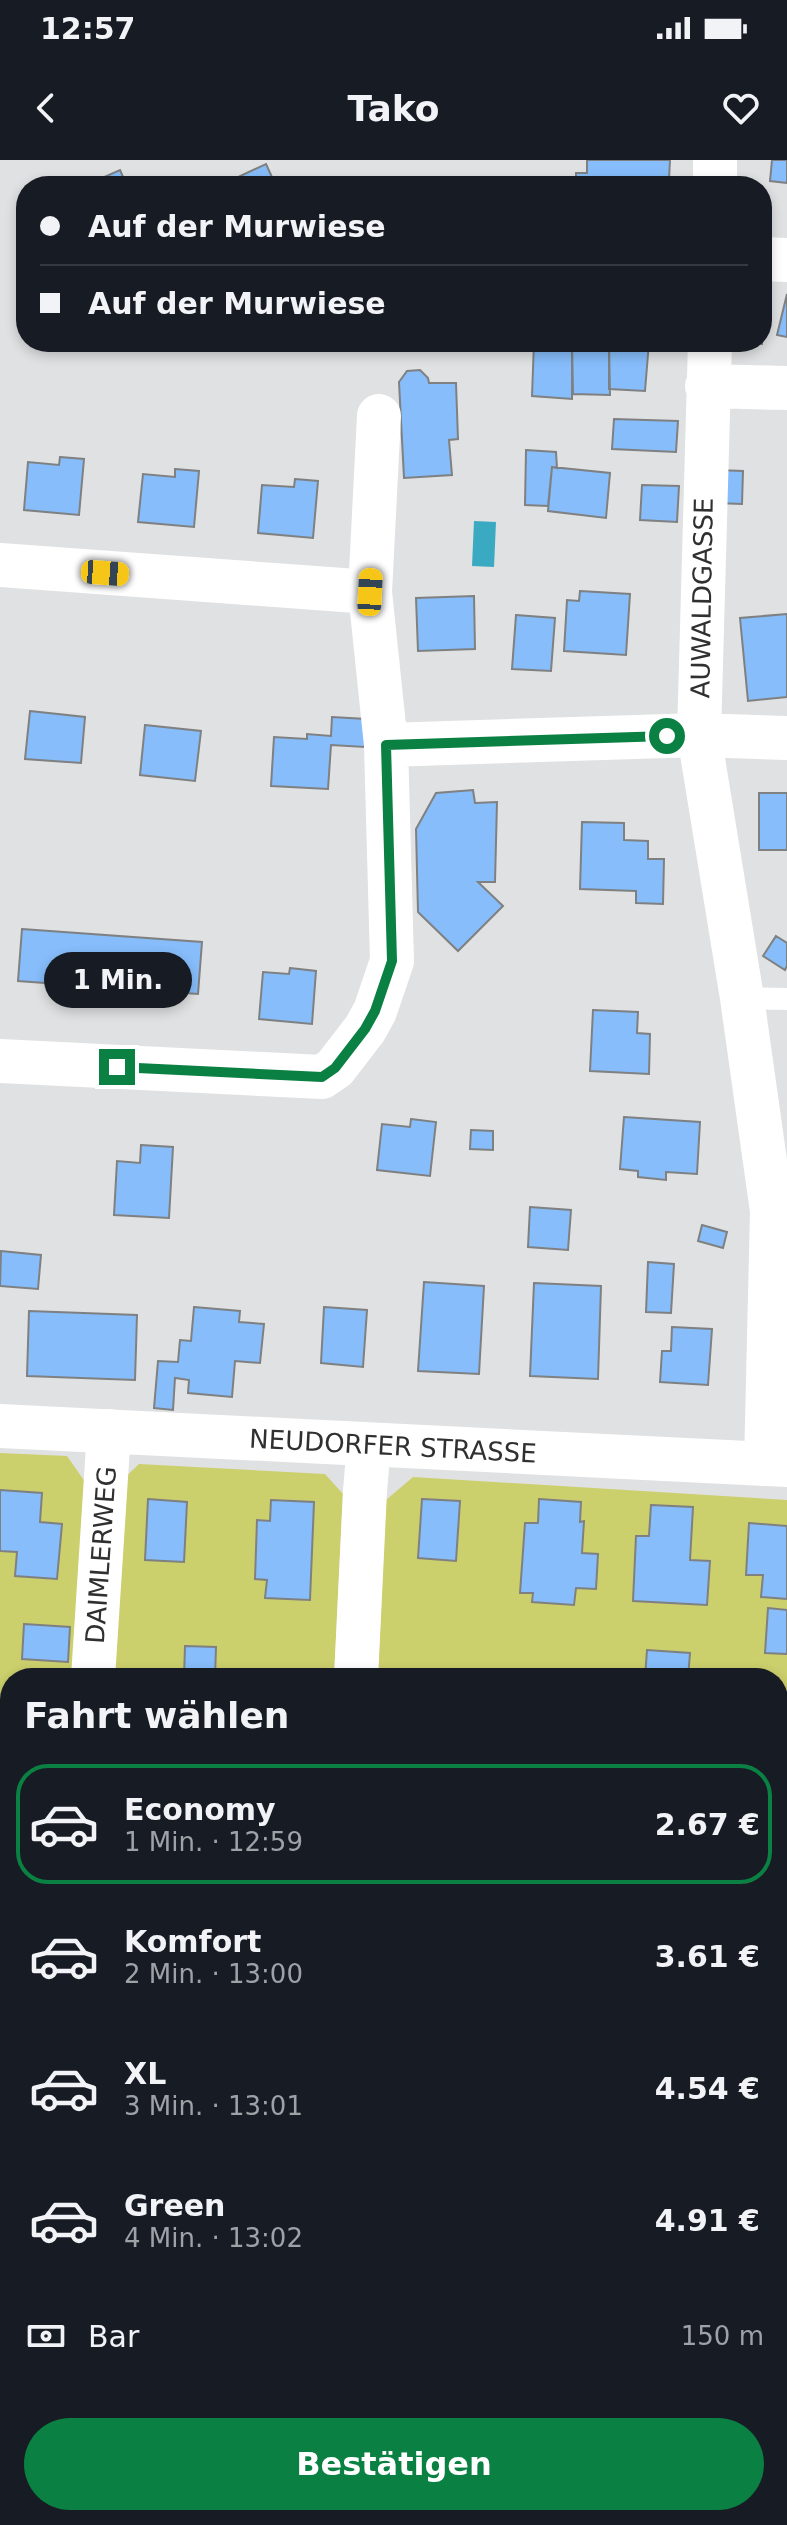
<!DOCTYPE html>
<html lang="de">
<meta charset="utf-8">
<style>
:root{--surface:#171b24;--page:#20242c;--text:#f1f3f6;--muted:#9ea1a6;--line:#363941;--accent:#0b8043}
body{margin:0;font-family:"DejaVu Sans",sans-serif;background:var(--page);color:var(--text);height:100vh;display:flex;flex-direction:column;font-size:30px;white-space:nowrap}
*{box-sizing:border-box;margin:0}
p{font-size:26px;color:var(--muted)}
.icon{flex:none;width:44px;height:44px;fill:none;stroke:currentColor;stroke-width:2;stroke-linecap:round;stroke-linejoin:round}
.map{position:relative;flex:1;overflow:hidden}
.panel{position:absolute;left:0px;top:1508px;width:788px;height:858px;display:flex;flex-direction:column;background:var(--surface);border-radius:32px 32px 0 0;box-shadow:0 4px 12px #0003}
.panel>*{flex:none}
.guide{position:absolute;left:16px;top:16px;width:756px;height:176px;border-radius:32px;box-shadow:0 4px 12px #0003;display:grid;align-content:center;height:176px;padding:0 24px;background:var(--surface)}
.end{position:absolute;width:36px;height:36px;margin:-18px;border:10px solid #0b8043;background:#fff;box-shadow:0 0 0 4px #fff}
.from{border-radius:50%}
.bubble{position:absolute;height:56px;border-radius:28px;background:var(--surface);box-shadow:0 4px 12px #0003;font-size:26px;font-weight:700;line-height:56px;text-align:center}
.car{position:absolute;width:24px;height:48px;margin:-24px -12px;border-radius:10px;box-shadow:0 0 6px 2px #0007;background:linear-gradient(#f5c518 24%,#345 0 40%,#f5c518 0 76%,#345 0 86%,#f5c518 0)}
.guide b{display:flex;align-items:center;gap:28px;height:76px;font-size:30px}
.guide b+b{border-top:2px solid var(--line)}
.guide i{width:20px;height:20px;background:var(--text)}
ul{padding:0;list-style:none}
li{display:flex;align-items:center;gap:24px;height:120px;margin:0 16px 12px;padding:0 8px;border:4px solid transparent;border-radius:32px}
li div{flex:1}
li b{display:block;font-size:30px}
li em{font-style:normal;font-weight:700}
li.selected{border-color:var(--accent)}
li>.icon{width:72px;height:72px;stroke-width:1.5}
h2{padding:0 24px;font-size:36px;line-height:96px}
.pay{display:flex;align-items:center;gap:20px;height:88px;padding:0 24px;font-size:30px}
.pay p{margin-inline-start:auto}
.cta{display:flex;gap:16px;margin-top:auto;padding:16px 24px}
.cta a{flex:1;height:92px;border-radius:48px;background:var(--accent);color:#fff;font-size:32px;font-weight:700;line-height:92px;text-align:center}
.status{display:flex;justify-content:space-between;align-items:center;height:56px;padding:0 40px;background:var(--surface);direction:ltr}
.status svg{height:22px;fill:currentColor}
header{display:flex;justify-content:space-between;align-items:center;height:104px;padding:0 24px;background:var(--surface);font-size:36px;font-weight:700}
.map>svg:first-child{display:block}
.green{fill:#cbcf6c}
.water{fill:#3aaac2}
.building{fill:#86bdfa;stroke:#7f8081;stroke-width:2}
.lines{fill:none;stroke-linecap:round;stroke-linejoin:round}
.lane{stroke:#fff;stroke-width:22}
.street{stroke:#fff;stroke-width:44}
.secondary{stroke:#fff;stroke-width:44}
.route{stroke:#0b8043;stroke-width:10}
.labels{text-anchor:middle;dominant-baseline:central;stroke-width:8;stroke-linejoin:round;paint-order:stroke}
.street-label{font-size:26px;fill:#303031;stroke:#fff}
</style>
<div class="status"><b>12:57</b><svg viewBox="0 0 49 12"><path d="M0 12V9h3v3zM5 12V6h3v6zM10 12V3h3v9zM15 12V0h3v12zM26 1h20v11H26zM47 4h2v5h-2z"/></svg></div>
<header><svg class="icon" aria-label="back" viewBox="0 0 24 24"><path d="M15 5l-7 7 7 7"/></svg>Tako<svg class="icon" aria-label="heart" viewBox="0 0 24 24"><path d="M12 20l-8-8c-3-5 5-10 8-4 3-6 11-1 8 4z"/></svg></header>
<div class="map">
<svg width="787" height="2365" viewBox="0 0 787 2365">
<rect width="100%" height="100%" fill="#e0e1e2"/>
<path class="green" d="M0 1293 67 1296 88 1326 76 1518H10V1981H0Z
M139 1304 325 1314 343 1334 334 1518H107L118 1324Z
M413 1317 787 1340V1856L778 1855V1518H378L386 1340Z
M787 1963V2236L778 2235V1976Z
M0 2035 10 2036V2356H111L110 2365H0Z
M778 2272 787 2273V2365H487L488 2356H778Z
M139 2356H459L458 2365H138Z"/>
<path class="water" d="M474 361 496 362 494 407 472 406Z"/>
<path class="building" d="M587 0H670L669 20 626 18V26H576V13H587Z
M772 0H787V23L770 21Z
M266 4 276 26H219Z
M120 10 127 26H84Z
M762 114 766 115 762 184 730 182H762Z
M787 134V177L777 175Z
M534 182H572V239L532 236Z
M572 182H609L610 235 573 234Z
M609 182H649L645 231 609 229Z
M420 210 428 218 429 223H456L458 279 449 280 452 315 404 318 399 222 407 211Z
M614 259 678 261 676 292 612 289Z
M526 290 556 292 557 308 552 307 548 346 525 345Z
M60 297 84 299 79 355 24 350 28 302 59 305Z
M552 307 610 313 606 358 548 351Z
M175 309 199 311 194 367 138 362 143 314 175 317Z
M717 310 743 311 742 344 715 343Z
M295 319 318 321 313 378 258 373 262 325 294 327Z
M642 325 679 326 677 362 640 360Z
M580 431 630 434 626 495 564 491 567 440 579 441Z
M474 436 475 489 418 491 416 438Z
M787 454V537L748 541 740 458Z
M516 455 555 458 551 511 512 509Z
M30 551 85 557 81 603 25 599Z
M332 557 366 559 365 587 331 585 328 629 271 626 274 577 307 579V574L331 576Z
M145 565 201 571 195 621 140 615Z
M473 630 475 643 497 642 495 722H478L503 746 458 791 418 752 416 669 436 633Z
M759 633H787V690H759Z
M582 662 624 663V680L648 681V699H664L663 744 636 743V731L580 729Z
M22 769 202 782 198 834 18 821Z
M776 776 787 783V806L785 810 763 796Z
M290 808 316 811 312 864 259 859 263 812 289 814Z
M593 850 638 852 637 873 650 874 649 914 590 911Z
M624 957 700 962 697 1014 666 1012V1020L638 1017V1011L620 1009Z
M411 959 436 962 430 1016 377 1010 382 964 410 967Z
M471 970 493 971V990L470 989Z
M141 985 173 987 169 1058 114 1055 117 1001 140 1003Z
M530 1047 571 1050 568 1090 528 1087Z
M702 1065 727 1072 723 1088 698 1081Z
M1 1091 41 1095 38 1129 0 1126Z
M648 1102 674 1104 671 1153 646 1152Z
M424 1122 484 1126 479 1214 418 1211Z
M534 1123 601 1126 598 1219 530 1216Z
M194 1147 240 1151 239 1162 264 1164 260 1203 235 1201 232 1237 188 1233 189 1220 175 1218 173 1250 154 1248 158 1201 178 1202 180 1180 191 1181Z
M324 1147 367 1150 363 1207 321 1203Z
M29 1151 137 1155 135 1220 27 1216Z
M672 1167 712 1169 708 1225 660 1222 662 1191H671Z
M0 1330 42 1333 40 1362 62 1364 57 1419 15 1416 17 1392 0 1391Z
M148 1339 187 1342 184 1402 145 1400Z
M422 1339 460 1341 456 1401 418 1398Z
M539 1339 581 1342 580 1362 584 1361 582 1393 598 1394 596 1429 576 1428 574 1445 532 1442 533 1433H520L525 1363H538Z
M271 1340 314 1342 310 1440 265 1438 267 1420 255 1419 257 1360 270 1361Z
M651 1345 693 1347 690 1400 710 1401 707 1445 633 1441 636 1376H649Z
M749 1363 787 1366V1439L761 1437 763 1415H746Z
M768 1448 787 1450V1494L765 1493Z
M24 1464 70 1467 68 1502 22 1499Z
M185 1486 216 1487 215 1518H184Z
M647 1490 690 1493 688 1518H645Z
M0 1644 8 1645 3 1700H0Z
M0 1766 10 1767V1860L0 1859Z
M0 1898 10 1899V1949L0 1948Z
M10 2058V2125L0 2122V2092Z
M778 2162 787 2163V2213L778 2212Z
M0 2236 10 2238V2296L0 2294Z
M143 2356H176L175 2365H143Z
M176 2356H245L244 2365H175Z
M350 2356H390L388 2365Z
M721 2356H737L781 2364 720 2365Z"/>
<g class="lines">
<path class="lane" d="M742 838 787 839"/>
<path class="street" d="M715 26V0
M762 99 787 100
M710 182 699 575 742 838 772 1051 766 1304
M707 226 787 228
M0 405 370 432 386 585 699 575 787 578
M370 432 379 256
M0 901 322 917 335 908 365 869 375 851 392 801 386 585
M93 1518 109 1271
M356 1518 365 1331 369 1285
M778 1930 787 1916
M0 2007H10
M778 2259 787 2260
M120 2365 121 2356
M474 2365 475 2356"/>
<path class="secondary" d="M0 1266 787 1305"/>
</g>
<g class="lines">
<path class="route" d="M117 907 322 917 335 908 365 869 375 851 392 801 386 585 667 576"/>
</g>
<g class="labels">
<g class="street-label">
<text transform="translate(702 438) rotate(-89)">AUWALDGASSE</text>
<text transform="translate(393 1286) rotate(3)">NEUDORFER STRASSE</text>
<text transform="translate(101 1395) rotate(-86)">DAIMLERWEG</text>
</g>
</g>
</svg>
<i class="end from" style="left:667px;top:576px"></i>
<i class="end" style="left:117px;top:907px"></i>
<div class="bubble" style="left:44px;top:792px;width:148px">1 Min.</div>
<i class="car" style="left:105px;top:413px;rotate:94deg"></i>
<i class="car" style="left:370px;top:432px;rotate:3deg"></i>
<div class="guide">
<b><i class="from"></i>Auf der Murwiese</b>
<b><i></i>Auf der Murwiese</b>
</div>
<section class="panel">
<h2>Fahrt wählen</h2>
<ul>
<li class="selected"><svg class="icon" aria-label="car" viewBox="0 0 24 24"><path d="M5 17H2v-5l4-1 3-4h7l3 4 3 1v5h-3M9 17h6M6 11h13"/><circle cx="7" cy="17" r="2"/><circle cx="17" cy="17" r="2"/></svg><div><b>Economy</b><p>1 Min. · 12:59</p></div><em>2.67 €</em></li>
<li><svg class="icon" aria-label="car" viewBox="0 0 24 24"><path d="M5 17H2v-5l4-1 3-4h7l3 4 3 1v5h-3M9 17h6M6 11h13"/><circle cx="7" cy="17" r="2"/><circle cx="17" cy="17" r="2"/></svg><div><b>Komfort</b><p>2 Min. · 13:00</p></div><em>3.61 €</em></li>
<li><svg class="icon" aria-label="car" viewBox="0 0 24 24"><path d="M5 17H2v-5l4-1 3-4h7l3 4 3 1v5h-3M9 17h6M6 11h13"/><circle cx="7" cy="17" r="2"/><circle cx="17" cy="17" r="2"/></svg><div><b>XL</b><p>3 Min. · 13:01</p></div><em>4.54 €</em></li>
<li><svg class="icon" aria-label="car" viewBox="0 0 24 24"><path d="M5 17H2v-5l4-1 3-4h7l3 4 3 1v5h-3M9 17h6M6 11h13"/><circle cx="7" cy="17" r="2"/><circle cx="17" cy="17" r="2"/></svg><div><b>Green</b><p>4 Min. · 13:02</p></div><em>4.91 €</em></li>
</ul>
<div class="pay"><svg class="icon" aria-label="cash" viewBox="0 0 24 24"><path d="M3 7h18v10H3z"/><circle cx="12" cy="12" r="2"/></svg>Bar<p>150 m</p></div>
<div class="cta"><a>Bestätigen</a></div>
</section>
</div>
